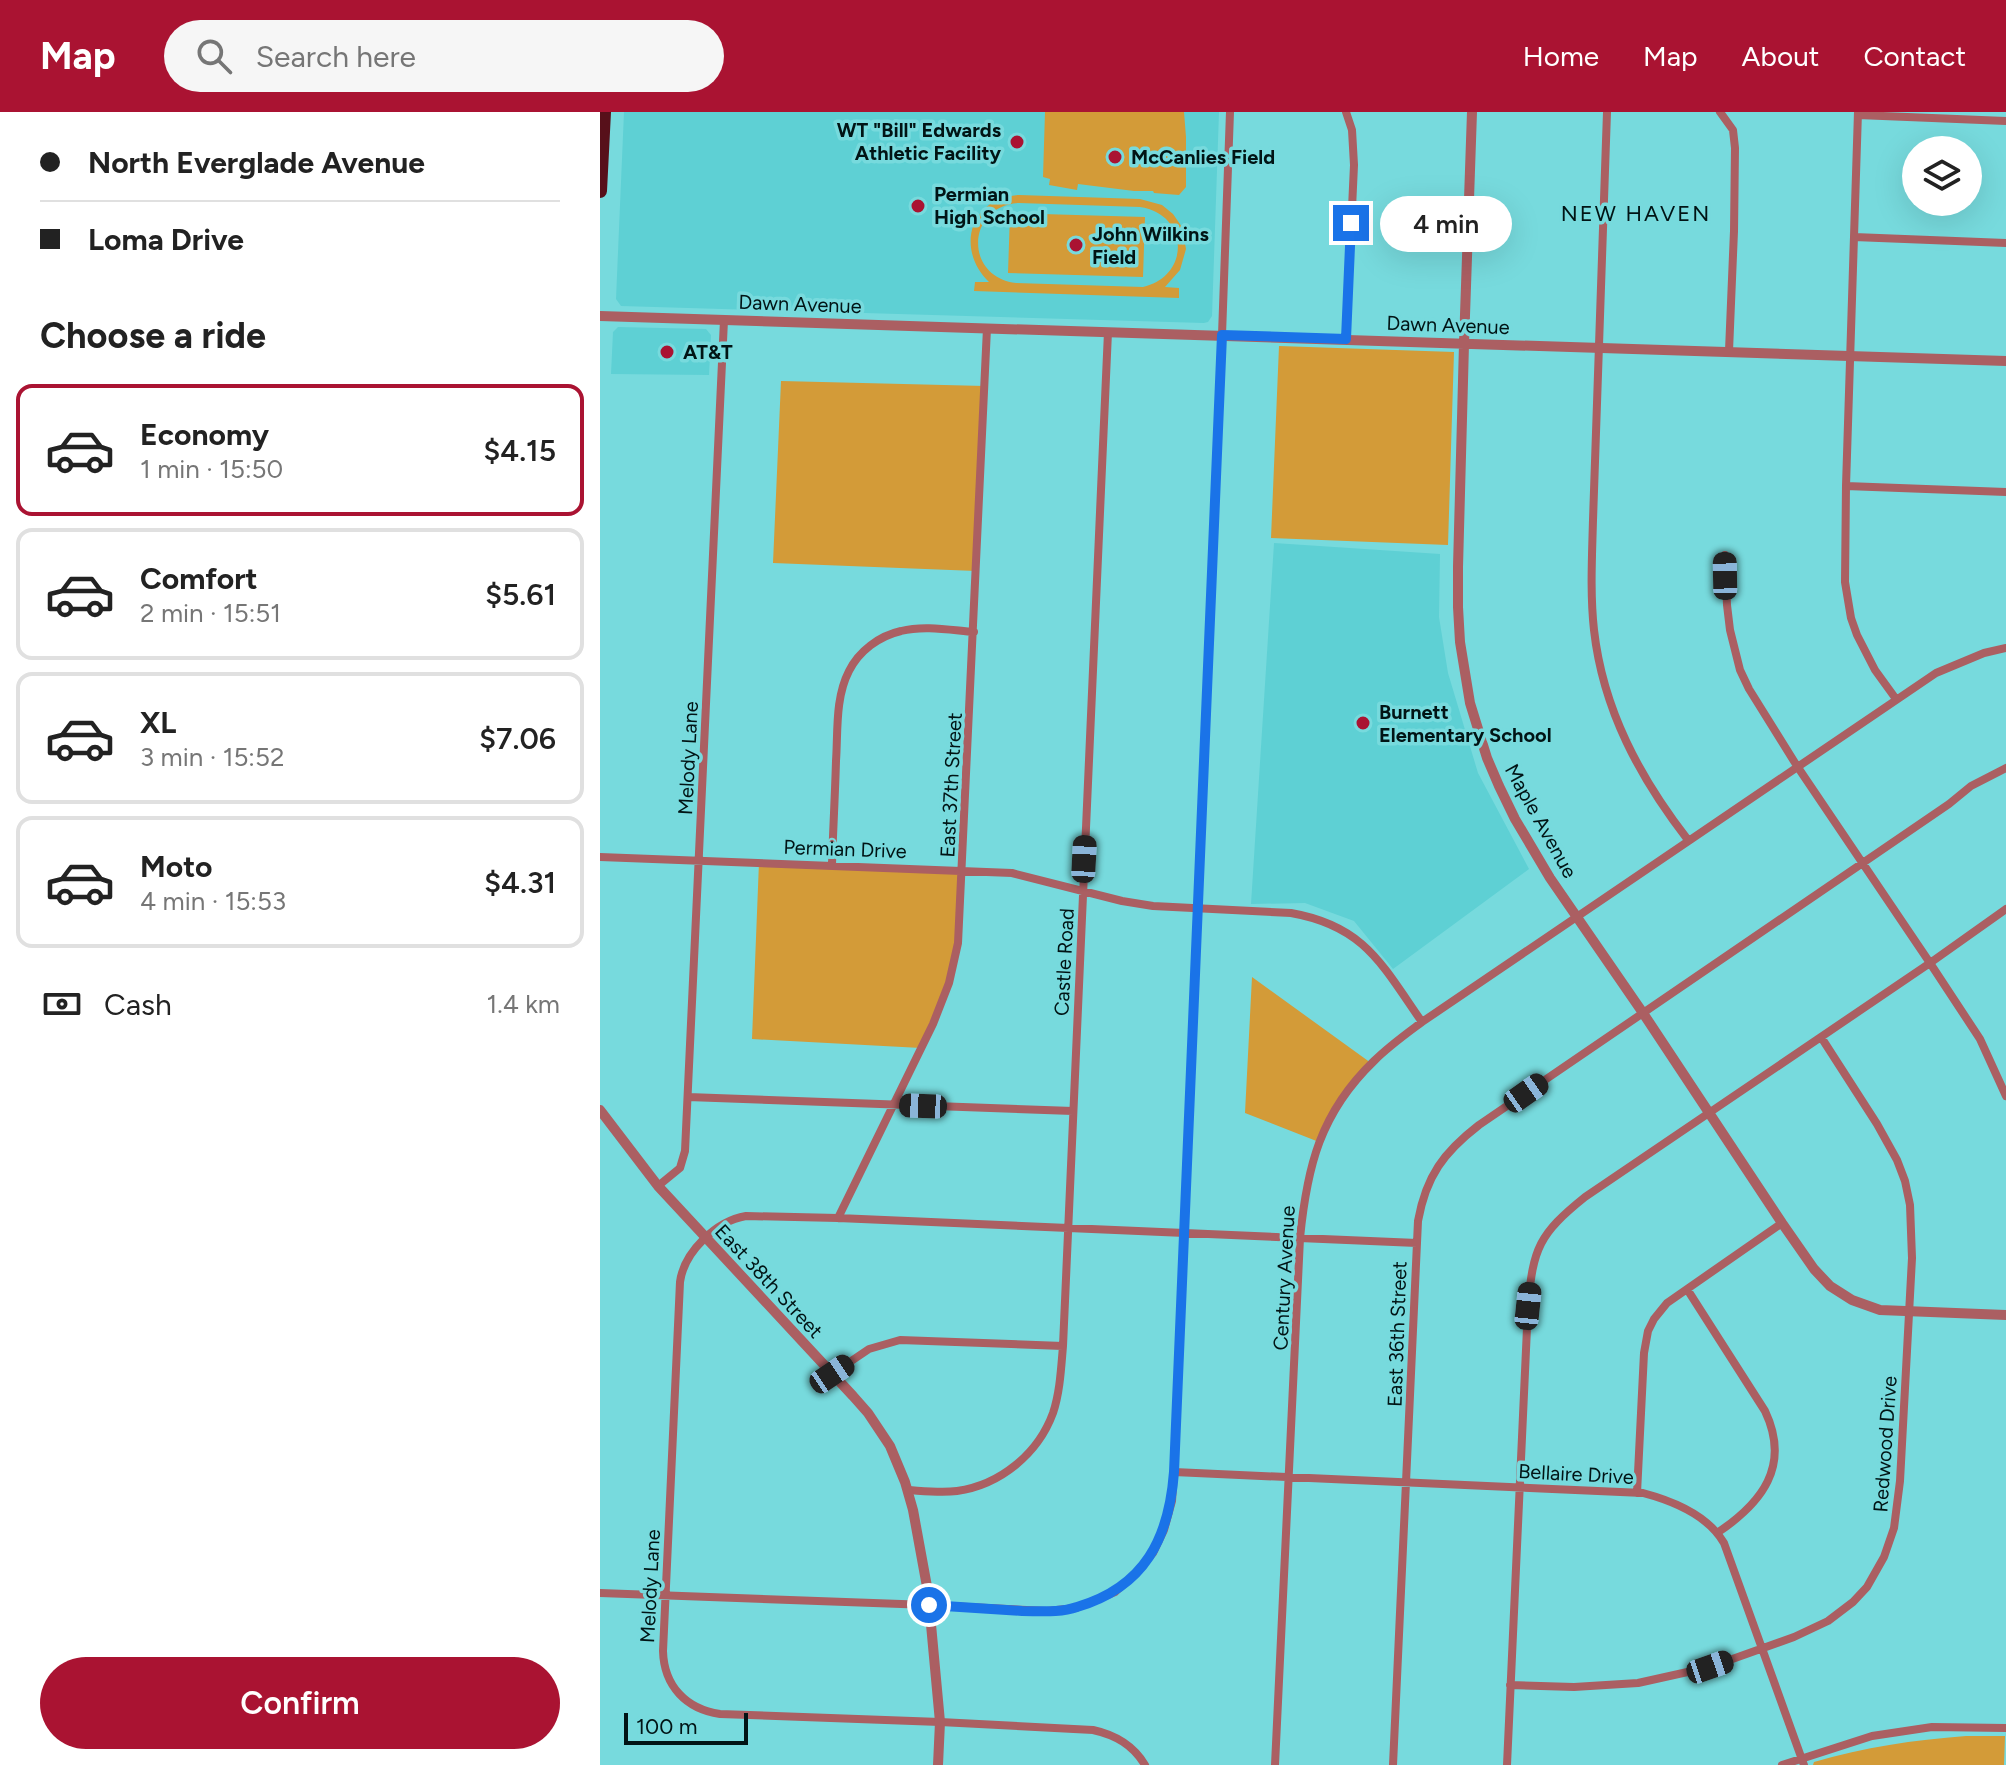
<!DOCTYPE html>
<meta charset="utf-8">
<style>
:root{--surface:#fff;--page:#f6f6f6;--text:#222;--muted:#767676;--line:#e0e0e0;--accent:#aa1332}
body{margin:0;font-family:Figtree,sans-serif;background:var(--page);color:var(--text);height:100vh;display:flex;flex-direction:column;font-size:30px;white-space:nowrap}
*{box-sizing:border-box;margin:0}
p{font-size:26px;color:var(--muted)}
.icon{flex:none;width:44px;height:44px;fill:none;stroke:currentColor;stroke-width:2;stroke-linecap:round;stroke-linejoin:round}
.map{position:relative;flex:1;overflow:hidden}
.side{display:flex;flex-direction:column;background:var(--surface);width:600px}
.side>*{flex:none}
.hud{display:grid;align-content:center;height:176px;padding:0 40px;background:var(--surface)}
.fabs{position:absolute;left:1302px;top:24px;display:grid;gap:16px}
.fabs a{display:grid;place-items:center;width:80px;height:80px;border-radius:50%;background:var(--surface);box-shadow:0 8px 32px #0002;font-size:40px}
.scale{position:absolute;left:24px;bottom:20px;width:124px;box-sizing:border-box;padding-left:8px;border:4px solid #011415;border-top:0;font-size:22px;line-height:28px;white-space:nowrap;color:#011415;-webkit-text-stroke:6px #77dadd;paint-order:stroke}
.end{position:absolute;width:36px;height:36px;margin:-18px;border:10px solid #1a73e8;background:#fff;box-shadow:0 0 0 4px #fff}
.from{border-radius:50%}
.bubble{position:absolute;height:56px;border-radius:28px;background:var(--surface);box-shadow:0 8px 32px #0002;font-size:26px;font-weight:600;line-height:56px;text-align:center}
.car{position:absolute;width:24px;height:48px;margin:-24px -12px;border-radius:10px;box-shadow:0 0 6px 2px #0007;background:linear-gradient(#222 24%,#8ab4d8 0 40%,#222 0 76%,#8ab4d8 0 86%,#222 0)}
.hud b{display:flex;align-items:center;gap:28px;height:76px;font-size:30px}
.hud b+b{border-top:2px solid var(--line)}
.hud i{width:20px;height:20px;background:var(--text)}
ul{padding:0;list-style:none}
li{display:flex;align-items:center;gap:24px;height:132px;margin:0 16px 12px;padding:0 24px;border:4px solid var(--line);border-radius:16px}
li div{flex:1}
li b{display:block;font-size:30px}
li em{font-style:normal;font-weight:600}
li.current{border-color:var(--accent)}
li>.icon{width:72px;height:72px;stroke-width:1.5}
h2{padding:0 40px;font-size:36px;line-height:96px}
.pay{display:flex;align-items:center;gap:20px;height:88px;padding:0 40px;font-size:30px}
.pay p{margin-inline-start:auto}
.action{display:flex;gap:16px;margin-top:auto;padding:16px 40px}
.action a{flex:1;height:92px;border-radius:48px;background:var(--accent);color:#fff;font-size:32px;font-weight:600;line-height:92px;text-align:center}
header{display:flex;align-items:center;gap:48px;box-sizing:border-box;height:112px;padding:0 40px;background:var(--accent);color:#fff}
header strong{font-size:38px}
nav{display:flex;gap:44px;margin-inline-start:auto;font-size:28px}
.search{width:560px;height:72px;background:var(--page);display:flex;align-items:center;gap:20px;box-sizing:border-box;padding:0 28px;border-radius:44px;color:var(--muted);font-size:30px}
main{display:flex;flex:1;min-height:0}
.map>svg:first-child{display:block}
.built{fill:#5ed0d4}
.green{fill:#d39b38;fill-rule:evenodd}
.lines{fill:none;stroke-linecap:round;stroke-linejoin:round}
.minor{stroke:#ab5f62;stroke-width:8}
.tertiary{stroke:#ab5f62;stroke-width:10}
.trunk{stroke:#57101a;stroke-width:14}
.route{stroke:#1a73e8;stroke-width:10}
.poi-dot{fill:#aa1332;stroke:#77dadd;stroke-width:3}
.labels{text-anchor:middle;dominant-baseline:central;stroke-width:7;stroke-linejoin:round;paint-order:stroke}
.poi-label{font-size:20px;font-weight:bold;fill:#011415;stroke:#77dadd;text-anchor:start}
.street-label{font-size:20px;fill:#011415;stroke:#77dadd}
.neighbourhood-label{font-size:22px;letter-spacing:2px;fill:#011415;stroke:#77dadd}
</style>
<header>
<strong>Map</strong>
<div class="search"><svg class="icon" aria-label="search" viewBox="0 0 24 24"><circle cx="10" cy="10" r="6"/><path d="M15 15l6 6"/></svg>Search here</div>
<nav><a>Home</a><a>Map</a><a>About</a><a>Contact</a></nav>
</header>
<main>
<section class="side">
<div class="hud">
<b><i class="from"></i>North Everglade Avenue</b>
<b><i></i>Loma Drive</b>
</div>
<h2>Choose a ride</h2>
<ul>
<li class="current"><svg class="icon" aria-label="car" viewBox="0 0 24 24"><path d="M5 17H2v-5l4-1 3-4h7l3 4 3 1v5h-3M9 17h6M6 11h13"/><circle cx="7" cy="17" r="2"/><circle cx="17" cy="17" r="2"/></svg><div><b>Economy</b><p>1 min · 15:50</p></div><em>$4.15</em></li>
<li><svg class="icon" aria-label="car" viewBox="0 0 24 24"><path d="M5 17H2v-5l4-1 3-4h7l3 4 3 1v5h-3M9 17h6M6 11h13"/><circle cx="7" cy="17" r="2"/><circle cx="17" cy="17" r="2"/></svg><div><b>Comfort</b><p>2 min · 15:51</p></div><em>$5.61</em></li>
<li><svg class="icon" aria-label="car" viewBox="0 0 24 24"><path d="M5 17H2v-5l4-1 3-4h7l3 4 3 1v5h-3M9 17h6M6 11h13"/><circle cx="7" cy="17" r="2"/><circle cx="17" cy="17" r="2"/></svg><div><b>XL</b><p>3 min · 15:52</p></div><em>$7.06</em></li>
<li><svg class="icon" aria-label="car" viewBox="0 0 24 24"><path d="M5 17H2v-5l4-1 3-4h7l3 4 3 1v5h-3M9 17h6M6 11h13"/><circle cx="7" cy="17" r="2"/><circle cx="17" cy="17" r="2"/></svg><div><b>Moto</b><p>4 min · 15:53</p></div><em>$4.31</em></li>
</ul>
<div class="pay"><svg class="icon" aria-label="cash" viewBox="0 0 24 24"><path d="M3 7h18v10H3z"/><circle cx="12" cy="12" r="2"/></svg>Cash<p>1.4 km</p></div>
<div class="action"><a>Confirm</a></div>
</section>
<div class="map">
<svg width="1406" height="1653" viewBox="0 0 1406 1653">
<rect width="100%" height="100%" fill="#77dadd"/>
<path class="built" d="M24 0H619L612 204 608 210 604 211 21 194 16 187Z
M18 215 106 217 111 223 109 263 11 262 13 220Z
M674 431 840 442 839 505 848 561 878 661 929 757 793 857 754 809 705 791 651 792Z"/>
<path class="green" d="M445 0H584L586 25V75L579 83 554 81 553 79H534L478 72 477 78 449 73 450 67 443 65Z
M419 83 540 87 562 93 573 102 582 115 586 137 580 158 565 175 579 176V186L374 179 375 170H389C355 137 370 86 419 83ZM419 91 540 95C589 102 591 164 543 175L416 171C364 165 366 94 419 91Z
M410 101 545 105 543 165 408 161Z
M679 234 854 240 848 433 671 426Z
M181 269 385 274 376 459 173 451Z
M159 750 363 759 358 831 349 871 321 936 152 927Z
M652 865 771 951 756 967 719 1030 645 1001Z
M1366 1624H1405L1404 1653H1213L1214 1650C1265 1635 1313 1628 1366 1624Z"/>
<g class="lines">
<path class="minor" d="M1007 0 993 408C992 445 990 482 994 518 1003 598 1040 666 1088 728
M1120 0 1133 18 1135 36 1134 119 1129 239
M1258 0 1246 374 1245 470 1251 506 1257 523 1275 558 1296 587
M1258 3 1406 9
M1254 125 1406 131
M746 227 754 53 752 18 746 0
M1246 374 1406 380
M1125 443 1127 493 1130 518 1140 558 1149 577 1197 654 1330 851 1380 927 1406 984
M0 745 412 761 522 789 553 794 691 801C765 814 782 853 822 910
M232 753C233 718 235 684 236 649 238 620 235 586 249 559 259 539 279 524 301 519 324 513 350 518 374 520
M88 985 473 999
M58 1074 80 1056 85 1039 124 208
M238 1106 333 912 349 871 358 831 387 216
M1087 1177 1165 1299C1191 1354 1162 1391 1117 1421
M232 1262 269 1237 300 1228 463 1234
M574 1360 1043 1381C1073 1389 1108 1403 1124 1431L1204 1653
M308 1378C324 1379 341 1381 357 1379 400 1373 438 1342 453 1301 460 1280 461 1257 463 1234L508 220
M1037 1381 1044 1241 1048 1219 1054 1207 1067 1191 1182 1111
M0 1481 329 1493 447 1499 476 1496 515 1480 537 1460 553 1441 564 1418 572 1389 574 1360 622 223 630 0
M910 1573 974 1575 1038 1571 1110 1555 1194 1525 1228 1509 1253 1490 1267 1475 1284 1445 1294 1416 1300 1369 1312 1146 1310 1093 1305 1069 1297 1048 1277 1012 1221 925
M545 1653C533 1633 516 1623 493 1618L340 1610 120 1602C86 1597 64 1574 63 1539L80 1170C84 1140 116 1109 146 1104L238 1106 817 1131
M675 1653 700 1126C707 1055 720 1001 774 949 789 934 806 922 822 910L1336 561 1384 541 1406 536
M793 1653 818 1109C826 1064 844 1040 879 1013L1349 692 1371 674 1406 656
M907 1653 928 1194C933 1136 939 1122 985 1085L1330 851 1406 797
M1182 1653 1272 1624 1332 1615 1406 1616"/>
<path class="tertiary" d="M872 0 864 232 858 455V495L860 530 870 591 887 646 899 674 915 707 950 766 1043 901 1182 1111 1214 1157 1230 1174 1252 1188 1280 1198 1406 1203
M0 204 1406 249
M0 998 58 1074 253 1284 268 1301 290 1334 305 1370 313 1398 328 1480 340 1610 338 1653"/>
<path class="trunk" d="M0 79 4 0"/>
</g>
<g class="lines">
<path class="route" d="M329 1493C360 1495 391 1497 422 1499 440 1499 460 1501 477 1495 545 1475 569 1426 574 1360L622 223 746 227 751 111"/>
</g>
<g class="poi-dot">
<circle cx="417" cy="30" r="8"/>
<circle cx="515" cy="45" r="8"/>
<circle cx="318" cy="94" r="8"/>
<circle cx="476" cy="133" r="8"/>
<circle cx="67" cy="240" r="8"/>
<circle cx="763" cy="611" r="8"/>
</g>
<g class="labels">
<g class="poi-label">
<text x="401" y="18" text-anchor="end">WT "Bill" Edwards<tspan x="401" dy="23">Athletic Facility</tspan></text>
<text x="531" y="45">McCanlies Field</text>
<text x="334" y="82">Permian<tspan x="334" dy="23">High School</tspan></text>
<text x="492" y="122">John Wilkins<tspan x="492" dy="23">Field</tspan></text>
<text x="83" y="240">AT&amp;T</text>
<text x="779" y="600">Burnett<tspan x="779" dy="23">Elementary School</tspan></text>
</g>
<g class="street-label">
<text transform="translate(200 192) rotate(2)">Dawn Avenue</text>
<text transform="translate(848 213) rotate(2)">Dawn Avenue</text>
<text transform="translate(88 646) rotate(-87)">Melody Lane</text>
<text transform="translate(351 673) rotate(-87)">East 37th Street</text>
<text transform="translate(941 709) rotate(61)">Maple Avenue</text>
<text transform="translate(245 737) rotate(2)">Permian Drive</text>
<text transform="translate(464 850) rotate(-87)">Castle Road</text>
<text transform="translate(684 1166) rotate(-87)">Century Avenue</text>
<text transform="translate(169 1169) rotate(47)">East 38th Street</text>
<text transform="translate(797 1222) rotate(-88)">East 36th Street</text>
<text transform="translate(1285 1332) rotate(-86)">Redwood Drive</text>
<text transform="translate(976 1362) rotate(3)">Bellaire Drive</text>
<text transform="translate(50 1474) rotate(-87)">Melody Lane</text>
</g>
<g class="neighbourhood-label">
<text x="1036" y="101">NEW HAVEN</text>
</g>
</g>
</svg>
<div class="fabs">
<a><svg class="icon" aria-label="layers" viewBox="0 0 24 24"><path d="M12 4l9 5-9 5-9-5zM3 14l9 5 9-5"/></svg></a>
</div>
<div class="scale">100 m</div>
<i class="end from" style="left:329px;top:1493px"></i>
<i class="end" style="left:751px;top:111px"></i>
<div class="bubble" style="left:780px;top:84px;width:132px">4 min</div>
<i class="car" style="left:1125px;top:464px;rotate:359deg"></i>
<i class="car" style="left:484px;top:747px;rotate:3deg"></i>
<i class="car" style="left:926px;top:981px;rotate:55deg"></i>
<i class="car" style="left:323px;top:994px;rotate:272deg"></i>
<i class="car" style="left:928px;top:1194px;rotate:6deg"></i>
<i class="car" style="left:232px;top:1262px;rotate:56deg"></i>
<i class="car" style="left:1110px;top:1555px;rotate:71deg"></i>
</div>
</main>
